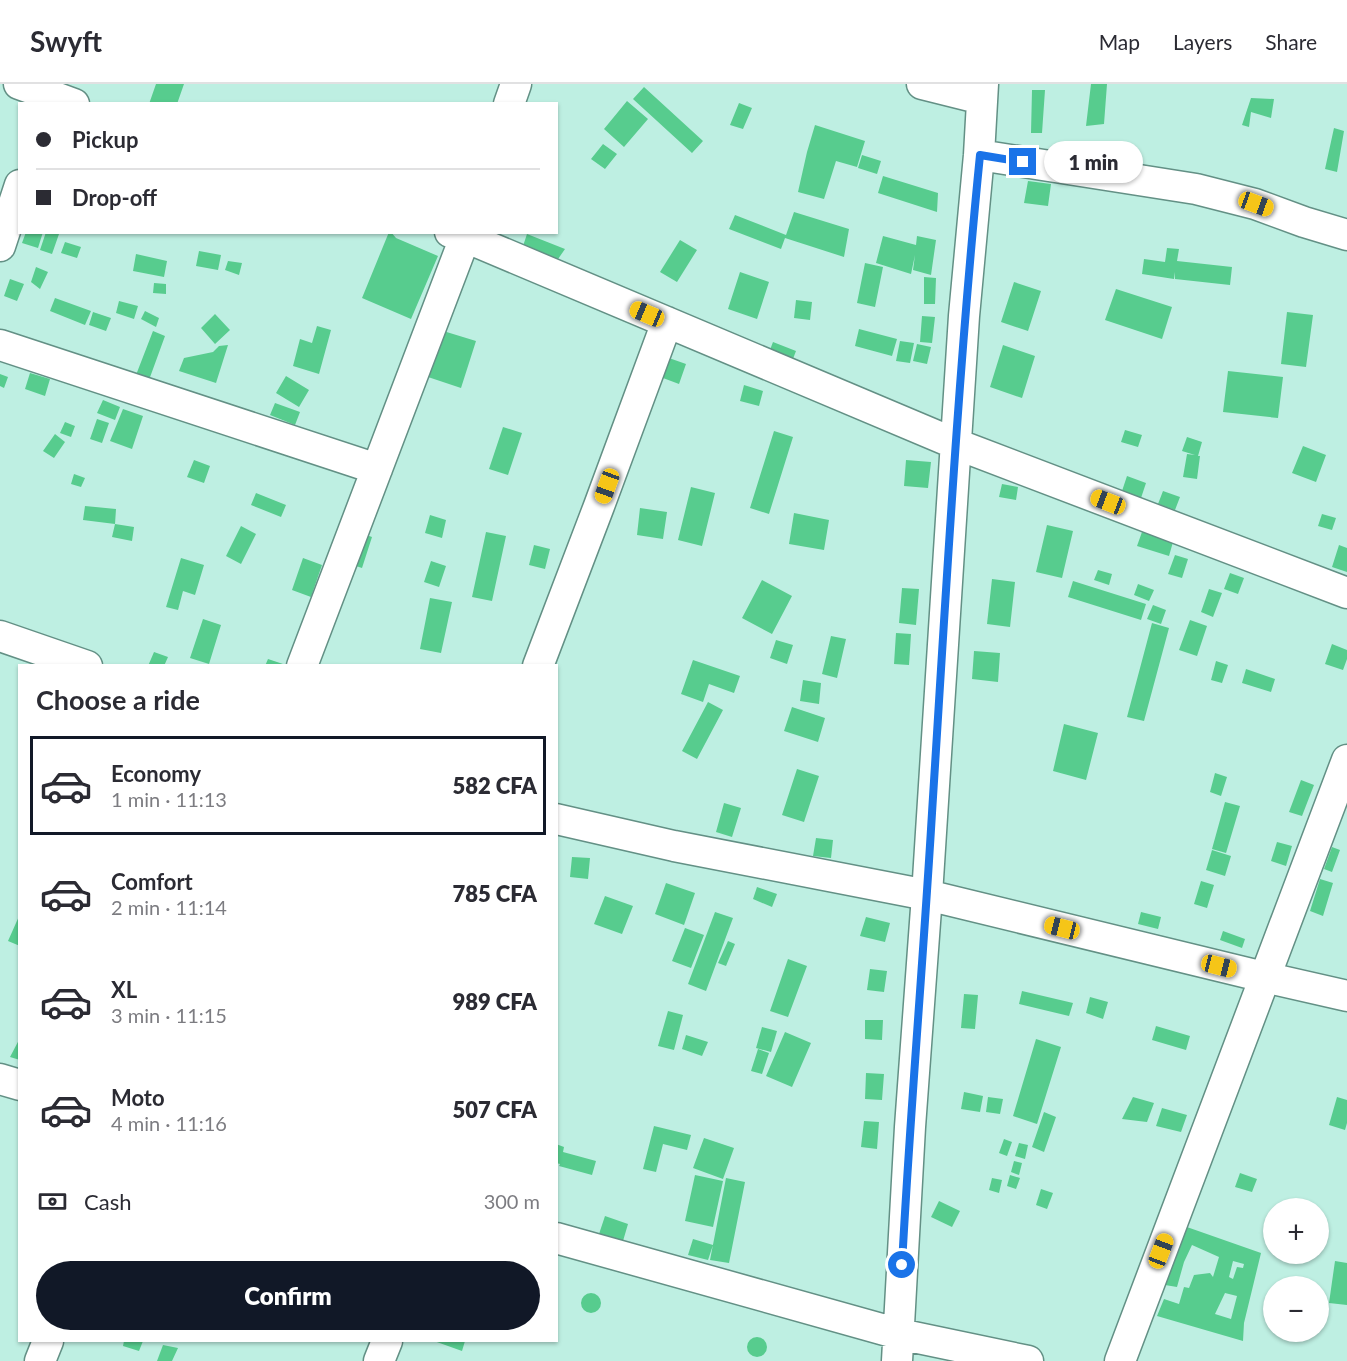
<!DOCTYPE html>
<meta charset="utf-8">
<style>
:root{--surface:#fff;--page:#f7f7f7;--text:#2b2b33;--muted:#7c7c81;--line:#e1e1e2;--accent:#111827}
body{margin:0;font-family:Lato,sans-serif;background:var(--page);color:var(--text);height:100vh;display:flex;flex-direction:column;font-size:22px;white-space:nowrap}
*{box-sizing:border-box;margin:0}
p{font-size:20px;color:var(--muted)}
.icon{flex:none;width:33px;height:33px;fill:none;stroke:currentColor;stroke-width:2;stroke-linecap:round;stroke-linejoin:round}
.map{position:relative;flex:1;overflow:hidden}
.details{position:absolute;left:18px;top:580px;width:540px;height:678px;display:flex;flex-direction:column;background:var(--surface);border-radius:0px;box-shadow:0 2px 4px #0004}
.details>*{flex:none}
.hud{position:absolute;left:18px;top:18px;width:540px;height:132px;border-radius:0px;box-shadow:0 2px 4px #0004;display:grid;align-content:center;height:132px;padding:0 18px;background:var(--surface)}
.buttons{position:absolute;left:1263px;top:1114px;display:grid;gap:12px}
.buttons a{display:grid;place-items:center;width:66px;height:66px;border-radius:50%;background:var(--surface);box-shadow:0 2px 4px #0004;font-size:30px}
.end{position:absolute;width:27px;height:27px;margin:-14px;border:8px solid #1a73e8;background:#fff;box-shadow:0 0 0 3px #fff}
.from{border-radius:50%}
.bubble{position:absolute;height:42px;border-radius:21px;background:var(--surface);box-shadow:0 2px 4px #0004;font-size:20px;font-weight:800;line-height:42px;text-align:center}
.car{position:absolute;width:18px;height:36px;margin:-18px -9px;border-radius:8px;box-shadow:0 0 4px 2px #0007;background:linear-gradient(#f5c518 24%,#345 0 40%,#f5c518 0 76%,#345 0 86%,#f5c518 0)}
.hud b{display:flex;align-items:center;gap:21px;height:57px;font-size:22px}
.hud b+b{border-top:2px solid var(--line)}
.hud i{width:15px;height:15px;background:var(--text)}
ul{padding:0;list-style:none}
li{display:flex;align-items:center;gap:18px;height:99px;margin:0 12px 9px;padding:0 6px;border:3px solid transparent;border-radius:0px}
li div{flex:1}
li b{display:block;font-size:22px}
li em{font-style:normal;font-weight:800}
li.selected{border-color:var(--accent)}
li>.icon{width:54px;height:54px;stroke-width:1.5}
h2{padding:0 18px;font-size:27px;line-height:72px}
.pay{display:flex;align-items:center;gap:15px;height:66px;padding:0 18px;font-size:22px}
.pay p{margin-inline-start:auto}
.action{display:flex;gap:12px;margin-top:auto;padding:12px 18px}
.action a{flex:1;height:69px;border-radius:36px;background:var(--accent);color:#fff;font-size:24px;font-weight:800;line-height:69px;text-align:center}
header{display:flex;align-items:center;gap:36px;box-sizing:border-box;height:84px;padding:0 30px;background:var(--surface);border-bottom:2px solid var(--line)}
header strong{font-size:28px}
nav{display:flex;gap:33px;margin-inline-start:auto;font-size:21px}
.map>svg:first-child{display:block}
.building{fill:#57cc8e;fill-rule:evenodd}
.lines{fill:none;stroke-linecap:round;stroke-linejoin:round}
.street-casing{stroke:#639085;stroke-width:33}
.street{stroke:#fff;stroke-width:30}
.route{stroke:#1a73e8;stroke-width:8}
</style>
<header>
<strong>Swyft</strong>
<nav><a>Map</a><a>Layers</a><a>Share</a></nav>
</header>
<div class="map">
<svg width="1347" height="1277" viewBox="0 0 1347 1277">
<rect width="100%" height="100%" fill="#beefe2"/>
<path class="building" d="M156 0H184L177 20H149Z
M1091 0H1107L1104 40 1086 42Z
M644 3 703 57 692 69 633 15Z
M1032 6H1045L1042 49H1031Z
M1251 14 1274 15 1271 34 1251 28 1249 43 1242 41Z
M627 17 648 35 624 63 604 45Z
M739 19 752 24 743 45 730 41Z
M815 41 865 57 857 83 836 77 824 115 798 108 807 68Z
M1334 44 1344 47 1337 88 1325 85Z
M603 60 617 70 605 85 591 75Z
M862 71 881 77 877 90 858 84Z
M883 92 938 109 937 128 878 109Z
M1028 97 1051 100 1048 122 1024 119Z
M794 128 849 145 844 173 785 154 781 165 729 145 735 131 786 151Z
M26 148H43L38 164 22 159Z
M46 148H54L59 150 52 170 40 166Z
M389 148H391L396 154 438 172 411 235 362 214Z
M527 150 565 165 556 178 522 165Z
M883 152 916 161 917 152 936 156 931 191 913 186 915 171 911 190 876 179Z
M680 156 697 166 677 198 660 188Z
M65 158 81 163 77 174 61 169Z
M1167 164 1179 165 1177 177 1232 183 1230 201 1175 195V188L1174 195 1142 190 1144 175 1165 178Z
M199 167 221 171 218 186 196 182Z
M136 170 167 177 164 193 133 187Z
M228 177 242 179 239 191 225 186Z
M865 179 883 183 875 223 857 219Z
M36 183 48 188 40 205 31 198Z
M740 188 769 198 757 235 728 225Z
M924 193 936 194 935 220H924Z
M10 195 24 200 17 217 4 212Z
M1014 198 1041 207 1028 247 1001 238Z
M154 199 166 200V210L153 209Z
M1116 205 1172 223 1162 255 1105 236Z
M55 214 91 227 85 241 50 227Z
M796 216 812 218 810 236 794 234Z
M119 217 138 222 134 235 116 229Z
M145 227 159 234 156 243 141 235Z
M93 228 111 234 106 247 89 241Z
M1287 228 1313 231 1306 283 1281 280Z
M215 230 230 246 215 260 201 244Z
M922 232 935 233 932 259 920 258Z
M317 242 331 246 319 290 293 282 300 255 312 259Z
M859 245 897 255 892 272 855 262Z
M440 246 476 257 461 304 425 292Z
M153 247 165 252 149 296 136 291Z
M900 257 914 259 910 279 896 277Z
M773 258 796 267 791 280 768 271Z
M917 260 931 263 927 280 913 277Z
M228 261 216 299 179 287 184 274 213 268 219 262Z
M1003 261 1035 272 1022 314 990 303Z
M669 274 686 280 679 300 663 294Z
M1228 287 1283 293 1278 334 1223 328Z
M30 289 50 295 45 312 25 305Z
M0 290 8 293 4 304 0 302Z
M286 292 309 306 299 323 276 309Z
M744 301 763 307 759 322 740 317Z
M103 316 120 323 115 336 97 329Z
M275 319 300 328 295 341 270 331Z
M123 325 143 332 132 365 110 357Z
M97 335 109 339 102 359 90 355Z
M65 338 75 342 71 353 60 349Z
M503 343 522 349 508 391 489 385Z
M1125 346 1142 351 1138 363 1121 358Z
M774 347 793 353 769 430 750 424Z
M55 350 65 358 54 374 43 367Z
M1187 353 1202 358 1198 372H1200L1197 395 1183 393 1187 370 1195 371 1182 367Z
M1303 362 1326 371 1316 398 1292 389Z
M194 376 210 382 204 399 187 393Z
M906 376 931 378 928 404 904 402Z
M74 390 85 394 81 403 71 400Z
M1127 392 1146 399 1141 414 1122 407Z
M1002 400 1018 403 1016 416 999 413Z
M691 403 715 409 702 462 678 456Z
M1163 407 1180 413 1175 426 1158 420Z
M256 409 286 421 281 433 251 421Z
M85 422 116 425 115 440 83 436Z
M640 424 667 428 663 455 637 451Z
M794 429 829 436 824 466 789 460Z
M1322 430 1336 434 1332 446 1318 442Z
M430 431 446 436 442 454 425 449Z
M115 440 134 443 132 457 112 453Z
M1047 441 1073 447 1062 494 1036 488Z
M241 442 256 450 241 480 226 472Z
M358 448 372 453 362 484 347 479Z
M486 448 506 452 492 517 472 513Z
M1142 448 1173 458 1169 472 1137 462Z
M534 461 550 465 545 485 529 481Z
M1339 461 1347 464V488L1332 483Z
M1175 471 1188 475 1182 494 1168 490Z
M181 474 204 481 195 511 183 507 178 526 166 523Z
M303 474 322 481 311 513 292 506Z
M431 477 446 482 439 503 424 498Z
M1098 486 1112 490 1109 501 1094 496Z
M1230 489 1244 494 1238 510 1224 505Z
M992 495 1015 498 1010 543 987 540Z
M762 496 792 512 772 550 742 534Z
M1073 497 1146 520 1141 536 1068 513Z
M1138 500 1154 506 1149 517 1134 511Z
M902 504 919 505 916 541 899 539Z
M1209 505 1222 509 1213 533 1201 528Z
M430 514 452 518 441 569 420 565Z
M1153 521 1166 526 1161 540 1147 535Z
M203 535 221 541 209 580 190 574Z
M1190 536 1207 542 1197 572 1179 566Z
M1152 539 1169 544 1144 637 1127 633Z
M896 549 911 550 909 581 894 580Z
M831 552 846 555 837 594 822 590Z
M776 556 793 561 787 580 770 574Z
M1332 560 1347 566V575L1343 586 1325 580Z
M974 567 1000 569 998 598 972 595Z
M154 568 168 573 164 582H148Z
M268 575 283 580 282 582H265Z
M693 576 740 592 734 609 709 600 703 618 681 610Z
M1216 577 1228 581 1222 599 1211 596Z
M1246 585 1275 595 1271 608 1242 599Z
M803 596 821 599 819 620 800 617Z
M708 618 723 626 697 675 682 667Z
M792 623 825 634 818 658 784 647Z
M1064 640 1098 649 1086 696 1053 687Z
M797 685 819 692 804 738 782 731Z
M1215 689 1227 693 1221 712 1210 708Z
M1301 696 1314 701 1302 732 1289 728Z
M1225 718 1240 722 1226 769 1212 765Z
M724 719 741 724 732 753 716 748Z
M816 754 833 756 831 774 813 772Z
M1277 758 1292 762 1286 782 1271 777Z
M1332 763 1340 766 1332 788 1324 785Z
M1212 766 1231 772 1225 792 1206 786Z
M572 773 590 774 588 795 570 793Z
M1320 795 1333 799 1323 832 1310 827Z
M1201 797 1214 801 1207 824 1194 820Z
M666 799 695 809 684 841 655 830Z
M757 803 777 810 772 823 753 815Z
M605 812 633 822 622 850 594 840Z
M715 828 733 834 706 907 688 900Z
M1141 828 1161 833 1158 845 1138 840Z
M20 830V862L8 857Z
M866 833 890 839 885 858 860 852Z
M685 844 704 851 691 884 672 877Z
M1223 847 1245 855 1242 864 1220 856Z
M728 857 735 860 726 882 718 879Z
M788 875 807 882 788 933 770 927Z
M870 885 887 887 884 908 867 906Z
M1022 907 1073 919 1069 932 1019 920Z
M964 910 978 911 975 945 961 944Z
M1090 913 1108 918 1103 935 1086 929Z
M668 927 683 931 674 966 658 962Z
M865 936H883L882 956 865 955Z
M1156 942 1190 952 1186 966 1152 956Z
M762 943 777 947 771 968 756 964Z
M785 948 811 959 792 1003 766 992Z
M686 951 708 958 702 972 682 965Z
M20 954V976L10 973Z
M1036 955 1061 963 1037 1040 1013 1032Z
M758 965 769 969 762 990 751 987Z
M866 989 884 990 882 1016 865 1015Z
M964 1008 983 1012 980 1028 961 1025Z
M988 1013 1003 1015 1000 1030 986 1028Z
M1133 1013 1154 1019 1147 1038 1122 1035Z
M1337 1013 1347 1016V1039L1345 1046 1329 1041Z
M1162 1024 1187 1031 1181 1048 1156 1042Z
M1044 1028 1056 1033 1044 1068 1032 1063Z
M864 1037 879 1038 877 1065 861 1063Z
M654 1042 691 1051 687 1066 663 1060 656 1088 643 1085Z
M704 1054 734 1064 723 1095 693 1084Z
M1004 1055 1012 1058 1007 1072 999 1069Z
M1019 1059 1028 1061 1025 1075 1015 1072Z
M556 1060 564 1063 563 1068 596 1077 592 1091 559 1082 560 1080 556 1079Z
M1014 1077 1022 1079 1019 1091 1011 1088Z
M1240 1089 1257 1095 1252 1108 1235 1103Z
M695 1091 723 1097 713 1143 685 1137Z
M1010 1091 1020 1094 1016 1105 1007 1102Z
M726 1094 745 1098 729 1179 710 1176Z
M992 1094 1002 1096 999 1109 989 1106Z
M1041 1105 1053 1109 1047 1125 1036 1121Z
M939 1117 960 1127 952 1143 931 1133Z
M605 1132 628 1140 623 1157 599 1150Z
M1184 1142 1261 1169 1244 1239 1243 1257 1157 1232 1164 1215 1179 1220 1184 1203 1189 1204 1194 1191 1210 1189 1213 1193 1219 1173 1192 1161 1184 1178 1177 1203 1165 1201 1171 1176ZM1233 1177 1244 1180 1243 1184 1237 1183 1233 1195 1229 1193ZM1225 1209 1237 1212 1231 1235 1215 1230Z
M693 1155 713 1161 708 1176 688 1171Z
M1335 1177 1347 1179V1221L1329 1219Z
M581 1219a10 10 0 1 1 20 0a10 10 0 1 1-20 0Z
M747 1263a10 10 0 1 1 20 0a10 10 0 1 1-20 0Z
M124 1257H143L139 1267 123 1262Z
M434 1257H465L462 1267Z
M163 1261 178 1264 172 1277H157Z"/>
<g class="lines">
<defs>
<path id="street" d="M19 0 74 20
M922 0 982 15
M509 20 516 0
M979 71 1196 105 1255 120 1304 138 1347 151
M450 148 465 153 956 360 1347 509
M0 162 20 101
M0 261 377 385
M0 552 87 582
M302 582 467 148
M538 582 599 422 667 238
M556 735 674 762 927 811 1264 893 1347 912
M0 995 20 1001
M556 1154 899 1250 1028 1277
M40 1277 48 1257
M379 1277 387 1257
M897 1277 910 1043 927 811 964 232 979 71 983 0
M1120 1277 1347 676"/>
</defs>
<use href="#street" class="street-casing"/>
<use href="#street" class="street"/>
</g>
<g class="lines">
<path class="route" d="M902 1181C910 1030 923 880 932 729 946 509 958 290 980 71L1023 78"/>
</g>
</svg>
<div class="buttons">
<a>+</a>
<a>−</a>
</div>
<i class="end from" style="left:902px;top:1181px"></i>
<i class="end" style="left:1023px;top:78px"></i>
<div class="bubble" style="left:1044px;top:57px;width:99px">1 min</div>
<i class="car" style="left:1256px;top:120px;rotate:110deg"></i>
<i class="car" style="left:647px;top:230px;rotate:293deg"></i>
<i class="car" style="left:607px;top:402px;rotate:200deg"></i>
<i class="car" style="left:1108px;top:418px;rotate:291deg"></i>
<i class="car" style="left:1062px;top:844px;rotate:284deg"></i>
<i class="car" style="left:1219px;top:882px;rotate:104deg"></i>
<i class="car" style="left:1161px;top:1167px;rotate:21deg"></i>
<div class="hud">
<b><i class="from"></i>Pickup</b>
<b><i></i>Drop-off</b>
</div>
<section class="details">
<h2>Choose a ride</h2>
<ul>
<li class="selected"><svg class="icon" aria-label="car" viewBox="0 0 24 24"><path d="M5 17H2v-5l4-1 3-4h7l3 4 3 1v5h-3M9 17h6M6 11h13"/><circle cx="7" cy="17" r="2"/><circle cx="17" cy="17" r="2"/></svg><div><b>Economy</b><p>1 min · 11:13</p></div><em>582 CFA</em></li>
<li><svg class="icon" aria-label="car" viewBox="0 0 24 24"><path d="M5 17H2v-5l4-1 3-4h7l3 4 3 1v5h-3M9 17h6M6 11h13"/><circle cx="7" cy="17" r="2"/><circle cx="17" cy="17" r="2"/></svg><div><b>Comfort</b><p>2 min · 11:14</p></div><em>785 CFA</em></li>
<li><svg class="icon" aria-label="car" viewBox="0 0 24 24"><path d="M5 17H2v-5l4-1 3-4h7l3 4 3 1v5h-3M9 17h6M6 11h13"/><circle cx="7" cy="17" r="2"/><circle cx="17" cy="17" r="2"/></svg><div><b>XL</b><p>3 min · 11:15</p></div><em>989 CFA</em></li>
<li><svg class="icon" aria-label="car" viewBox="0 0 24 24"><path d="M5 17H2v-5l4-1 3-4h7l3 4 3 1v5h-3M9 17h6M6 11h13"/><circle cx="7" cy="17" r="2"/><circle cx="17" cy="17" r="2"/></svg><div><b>Moto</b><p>4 min · 11:16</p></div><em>507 CFA</em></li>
</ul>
<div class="pay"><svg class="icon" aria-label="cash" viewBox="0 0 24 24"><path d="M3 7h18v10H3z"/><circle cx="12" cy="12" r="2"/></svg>Cash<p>300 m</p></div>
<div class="action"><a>Confirm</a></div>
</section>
</div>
